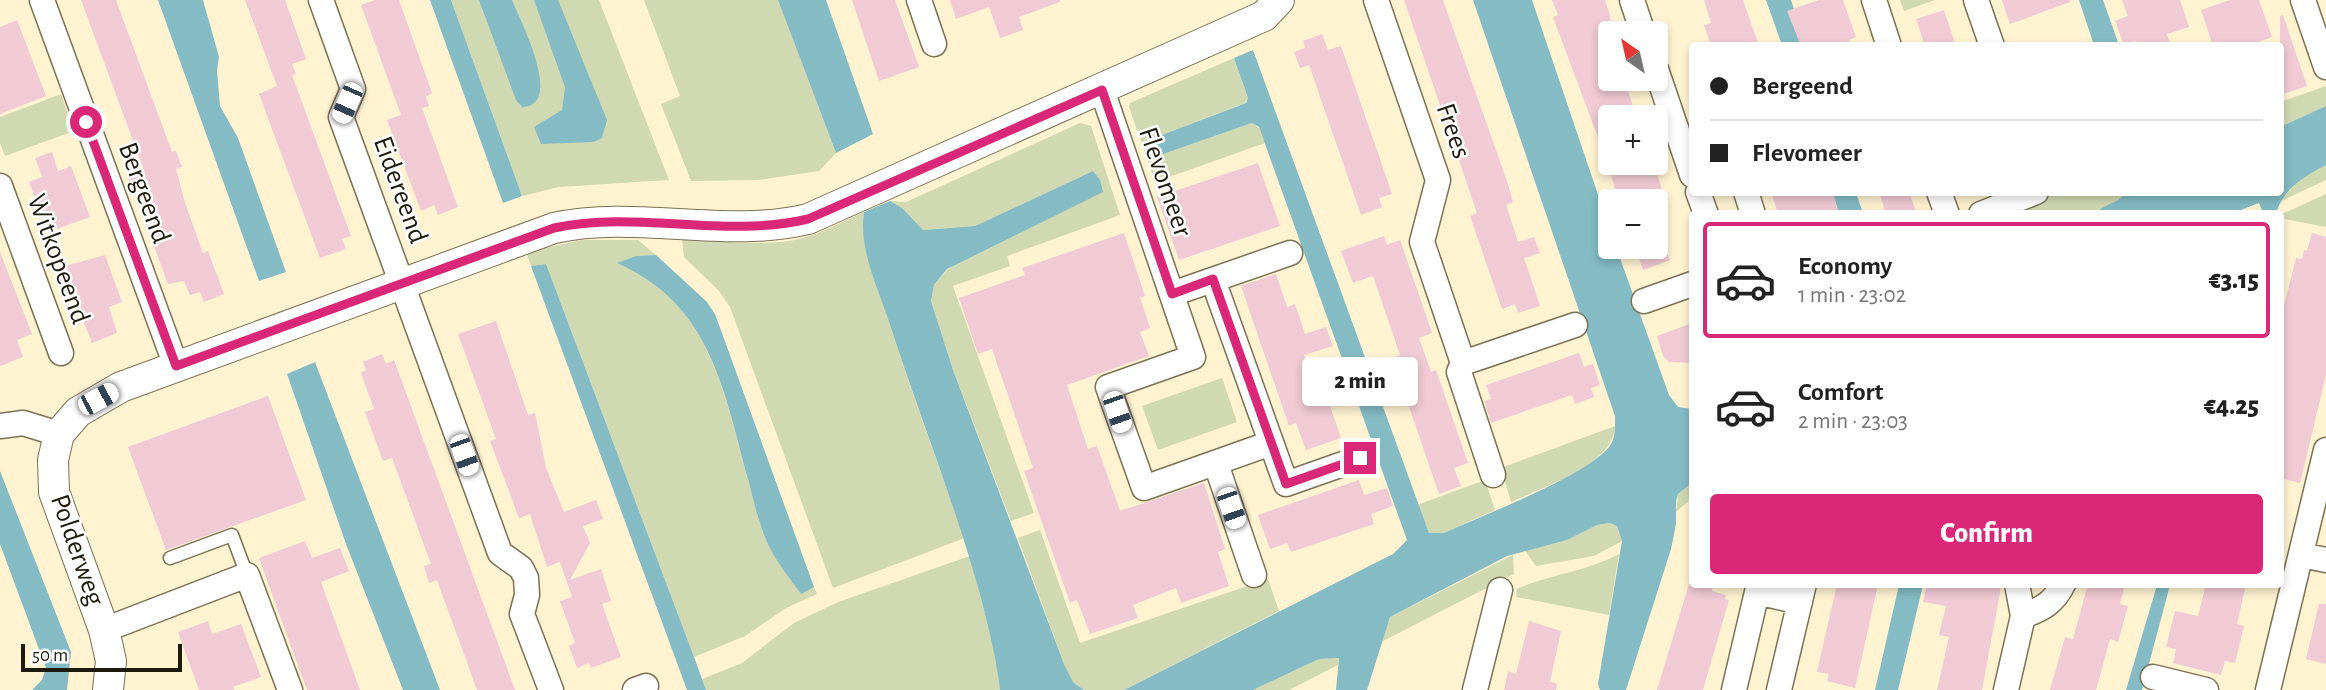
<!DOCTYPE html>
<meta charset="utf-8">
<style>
:root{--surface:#fff;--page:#f2f2f2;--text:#222;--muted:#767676;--line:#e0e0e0;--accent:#db2777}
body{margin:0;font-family:"Alegreya Sans",sans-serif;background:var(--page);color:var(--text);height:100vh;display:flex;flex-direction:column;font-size:26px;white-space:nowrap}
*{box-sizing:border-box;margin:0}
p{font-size:23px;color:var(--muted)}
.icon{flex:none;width:38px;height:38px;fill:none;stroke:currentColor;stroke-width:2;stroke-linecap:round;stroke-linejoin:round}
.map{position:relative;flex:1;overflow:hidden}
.drawer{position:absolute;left:1689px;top:210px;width:595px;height:378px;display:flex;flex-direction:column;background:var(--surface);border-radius:7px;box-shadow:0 4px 10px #0003}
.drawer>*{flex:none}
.banner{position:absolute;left:1689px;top:42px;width:595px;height:154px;border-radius:7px;box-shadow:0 4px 10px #0003;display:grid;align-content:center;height:154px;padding:0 21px;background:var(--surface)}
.needle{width:46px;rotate:326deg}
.buttons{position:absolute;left:1598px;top:21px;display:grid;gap:14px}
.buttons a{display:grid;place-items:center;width:70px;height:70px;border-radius:7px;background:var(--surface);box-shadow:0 4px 10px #0003;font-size:35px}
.scale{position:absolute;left:21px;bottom:18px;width:161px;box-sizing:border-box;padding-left:7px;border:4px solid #1e1a0e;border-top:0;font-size:19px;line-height:24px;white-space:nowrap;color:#1e1a0e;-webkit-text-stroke:5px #fff;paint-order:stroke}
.end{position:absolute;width:32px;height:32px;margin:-16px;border:9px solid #db2777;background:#fff;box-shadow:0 0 0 4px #fff}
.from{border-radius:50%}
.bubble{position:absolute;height:49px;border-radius:7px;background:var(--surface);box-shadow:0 4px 10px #0003;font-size:23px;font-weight:800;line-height:49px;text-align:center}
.car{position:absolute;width:21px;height:42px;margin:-21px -10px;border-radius:9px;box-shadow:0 0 5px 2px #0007;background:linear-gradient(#fff 24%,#345 0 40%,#fff 0 76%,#345 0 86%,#fff 0)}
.banner b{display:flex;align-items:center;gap:24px;height:66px;font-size:26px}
.banner b+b{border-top:2px solid var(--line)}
.banner i{width:18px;height:18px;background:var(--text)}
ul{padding:12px 0 0;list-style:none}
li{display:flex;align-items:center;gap:21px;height:116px;margin:0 14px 10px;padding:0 7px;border:4px solid transparent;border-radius:7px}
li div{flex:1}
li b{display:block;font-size:26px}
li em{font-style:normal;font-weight:800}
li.selected{border-color:var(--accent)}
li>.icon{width:63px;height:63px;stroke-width:1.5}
.cta{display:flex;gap:14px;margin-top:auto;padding:14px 21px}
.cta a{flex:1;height:80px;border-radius:7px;background:var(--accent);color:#fff;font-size:28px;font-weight:800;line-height:80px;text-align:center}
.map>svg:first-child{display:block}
.green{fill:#d1d9b2}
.water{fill:#84bbc4}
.building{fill:#f0cad5}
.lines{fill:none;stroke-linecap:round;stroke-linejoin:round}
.service-casing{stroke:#7b7154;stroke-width:15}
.minor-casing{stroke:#7b7154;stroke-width:27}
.tertiary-casing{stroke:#7b7154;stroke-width:32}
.service{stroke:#fff;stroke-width:12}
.minor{stroke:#fff;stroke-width:24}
.tertiary{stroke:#fff;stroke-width:30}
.route{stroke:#db2777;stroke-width:9}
.labels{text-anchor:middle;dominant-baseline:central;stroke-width:5;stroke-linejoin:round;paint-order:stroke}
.street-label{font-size:28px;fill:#1e1a0e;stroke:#fff}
</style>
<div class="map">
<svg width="2326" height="690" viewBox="0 0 2326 690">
<rect width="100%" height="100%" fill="#fff3d2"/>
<path class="green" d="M451 0H599L669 180 559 187 522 196Z
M644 0H778L836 153 819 171 758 180 691 181 661 104 680 96Z
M1900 0H1935L1904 11Z
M1234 58 1248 98 1245 103 1143 142 1149 159 1252 123 1259 128 1265 143 1155 182 1129 107 1130 103Z
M2326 86V106L2280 127V102Z
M61 94 74 131 5 156 0 143V117Z
M1080 123 1091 126 1120 215 1007 256 1010 266 953 286 1034 513 1011 521 953 370 931 301 934 285 947 270 1093 171 975 226 923 230 902 208 890 201 906 202Z
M2326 165V180L2281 201 2299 179Z
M2040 193H2126C2098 220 2059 213 2022 213L2019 204Z
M2326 194V227L2280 218V215Z
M864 212C859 246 877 283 887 316 911 391 938 464 965 538L833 588 730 307 719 291 684 257 682 239C721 240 765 248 803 238 824 232 844 221 864 212Z
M582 240H638L656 255 636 256 618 263C712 306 724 393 749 483 755 507 761 533 773 554 781 568 792 580 801 593L814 587 817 594 786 608 745 636 694 657 546 264 531 266 526 252Z
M1222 378 1237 422 1158 450 1142 406Z
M1615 426C1614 465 1541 488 1511 502L1501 468Z
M1485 480 1495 510 1444 533H1429L1417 505Z
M1692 483V498L1676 512 1678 494Z
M1610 523 1617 526 1622 541 1594 556 1536 566 1525 551 1567 540 1597 525Z
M1040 530 1080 643 1268 579 1279 611 1124 690H1084L1073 682 1064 664 1018 538Z
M1619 554 1609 615 1516 597 1517 589C1550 574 1586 572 1619 554Z
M1513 555 1514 574 1381 642 1390 617Z
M970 556 998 665 1000 690H706L702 679 742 663 794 623 838 602Z
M1339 658 1338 665 1289 690H1253L1319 659Z"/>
<path class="water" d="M158 0H203L219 57 217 71 220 106 238 138 286 272 259 281Z
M430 0H451L522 196 503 203Z
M479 0H512C520 20 565 106 522 107L516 100Z
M534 0H558L607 120 602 138 594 142 541 144 534 127 562 110 565 87Z
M778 0H826L873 134 836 153Z
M1473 0H1532L1610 230V247H1616L1669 395 1678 407 1692 409V483L1678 494 1676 501V524L1671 549 1626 690H1600L1598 684 1622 541 1617 526 1610 523 1597 525 1567 540 1507 556 1390 617 1367 690H1336L1339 658 1319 659 1253 690H1124L1393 554 1407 540 1259 127 1252 123 1149 159 1143 142 1246 103 1248 98 1234 58 1253 50 1429 533H1444C1483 515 1584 477 1609 447 1616 439 1615 426 1615 416Z
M1766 0H1791L1806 45H1782Z
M2079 0H2103L2119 45H2094Z
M2326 106V165C2302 178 2285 187 2276 213H2263L2259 203 2233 213H2092L2118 200 2126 193 2280 192V127Z
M1093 171 1100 180 1103 192 947 269 934 285 931 301 953 370 1064 664 1073 682 1084 690H1000C997 660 989 631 982 602 957 508 920 418 890 325 879 290 858 249 864 212L890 201 902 208 923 230 975 226Z
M1832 193H1856L1863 213H1839Z
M656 255 707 302 715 314 814 587 801 594C792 581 781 568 773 554 761 533 755 507 749 483 724 392 712 305 617 263L636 256Z
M546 264 694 657 706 690H687L531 266Z
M315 362 440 690H403L346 544 287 374Z
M0 471 71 652 67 690H32L42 680 46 668 0 544Z
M1899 585H1923L1898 690H1875Z
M2157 585H2170L2142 690H2126Z"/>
<path class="building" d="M81 0H116L172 152 176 151 182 167 176 169 185 203 203 253 208 251 224 294 204 302 200 292 190 295 184 281 168 284 129 179 145 173Z
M245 0H285L306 59 292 64 296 74 292 75 351 236 342 239 346 249 320 258 259 94 277 86Z
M375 0H399L432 93 426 97 429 106 422 108 458 207 438 215 434 205 421 211 387 120 401 115 361 5Z
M852 0H895L919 67 879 81Z
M950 0H1060V2L1019 17 1023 30 1000 38 989 7 956 19Z
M1404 0H1443L1508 184 1513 202 1506 205 1518 242 1534 237 1540 253 1524 258 1540 306 1518 313 1515 304 1502 309 1470 216 1477 213Z
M1552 0H1605L1610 15V79H1624L1635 112 1610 117V163H1653L1666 201H1618L1609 167 1553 17 1558 15Z
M1704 0H1743L1759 46H1711L1704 25 1711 23Z
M1819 0H1843L1856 37 1849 40 1851 46H1801L1787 11Z
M2002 0H2070V2L2010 24Z
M2122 0H2180L2189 27 2167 34 2171 46H2138L2136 41 2124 45 2115 21 2128 16Z
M2230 0H2259L2272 37 2247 46H2213L2201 10Z
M1944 10 1956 46H1925L1916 19Z
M2283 15 2307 86 2280 95V16Z
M17 20 46 96 0 114V27Z
M1322 34 1328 50 1341 46 1392 194 1379 198 1382 207 1361 215 1309 65 1300 68 1294 52 1305 48 1303 41Z
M52 152 58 171 71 166 90 217 48 232 29 182 42 177 35 158Z
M1258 163 1280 226 1179 260 1157 197Z
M1771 192H1833L1839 214H1778Z
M1879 192H1909L1917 214H1886Z
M1124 233 1145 296 1140 298 1150 328 1140 332 1149 356 1067 385 1088 449 1097 446 1120 511 1204 483 1225 549 1218 552 1229 586 1181 603 1176 588 1133 605 1138 618 1090 634 1077 600 1070 603 1024 471 1033 468 992 349 978 354 959 298 1025 275 1022 268Z
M2312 233 2326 237V375L2300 483 2280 478V322L2296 258 2302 259 2304 250 2307 251Z
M1384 236 1387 245 1400 240 1432 333 1419 338 1431 372 1436 370 1468 463 1454 468 1461 486 1439 494 1395 366 1399 364 1396 356 1400 355 1373 276 1353 283 1341 251Z
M1635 247H1665L1670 260 1643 270Z
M0 252 32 334 17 340 23 357 0 366Z
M105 255 122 302 109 307 117 333 92 343 62 267Z
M1276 274 1287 307 1295 304 1305 334 1326 327 1333 346 1304 355 1321 406 1329 403 1341 438 1306 450 1296 423 1289 426 1241 286Z
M496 321 528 415 535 413 546 468 564 512 596 500 603 519 583 526 590 543 570 580 601 569 611 601 602 604 621 657 591 668 589 663 577 668 569 646 575 643 560 601 572 597 560 562 547 567 530 514 519 518 490 441 496 439 458 334Z
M1692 323V363L1669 362 1663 356 1657 336Z
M1579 353 1584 367 1593 364 1600 385 1591 388 1594 397 1575 404 1572 395 1491 423 1484 401 1491 399 1486 385Z
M382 354 386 364 394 360 515 690H477L437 580 429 583 424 566 431 564 392 458 383 461 365 412 374 409 361 373 366 370 363 362Z
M268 396 306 500 166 550 128 447Z
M1359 480 1364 495 1387 488 1393 506 1371 514 1374 524 1291 552 1287 543 1270 549 1258 515Z
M305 541 312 558 340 548 349 571 321 582 360 690H307L277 608 259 558Z
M1689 584H1714L1712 591 1726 595 1725 599 1729 600 1703 690H1657Z
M1837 584H1878L1855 688 1827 681 1829 674 1817 672Z
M1927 584 2001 587 1982 690H1937L1949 637 1939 635 1946 606 1923 602Z
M2088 584H2125L2120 604 2128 606 2118 642 2110 639 2096 690H2050L2065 637 2073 639Z
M2206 584H2246L2237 624 2244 626 2235 663 2225 661 2221 675 2173 663 2176 649 2166 647 2175 611 2198 616Z
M2319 604H2326V664L2306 659Z
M208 621 212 634 241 624 261 677 233 687 234 690H199L178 632Z
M1529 621 1561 631 1550 682 1557 683 1556 690H1504L1508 671 1516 674Z"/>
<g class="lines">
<defs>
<path id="service" d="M170 558 232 535 247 575"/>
<path id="minor" d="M42 0 176 366
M321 0 353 89 341 117 500 553 521 568 526 578 527 595 522 614 551 690
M919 0 934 44
M1376 0 1438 180 1422 242 1463 363 1459 372 1493 475
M1632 0 1643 33
M1874 0 1889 46
M1976 0 1992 46
M2303 0 2326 67
M1656 69 1692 175
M1102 90 1193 357 1108 387 1144 488 1271 443
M0 186 61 353
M1698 192 1706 214
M1746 192 1753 214
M1939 192 1947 214
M1981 214 2036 192
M1213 280 1286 484 1360 458
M1172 294 1290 253
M1644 301 1692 284
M1463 363 1575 325
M0 426 23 423 59 434
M1216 464 1254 575
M2301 555 2326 560
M2023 616C2042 609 2054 603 2063 584
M104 630 247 575 290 690
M2153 677 2206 690
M635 690 646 686
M1475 690 1500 590
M1734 690 1757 592 1800 602
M1779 690 1804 584
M2006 690 2023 616 2017 584
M2268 690 2326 450"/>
<path id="tertiary" d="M108 690 111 661 104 630 54 492 53 460 59 434 78 412 121 387 554 228C638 210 724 239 808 219L1264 16 1279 0"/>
</defs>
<use href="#service" class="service-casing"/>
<use href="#minor" class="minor-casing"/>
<use href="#tertiary" class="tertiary-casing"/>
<use href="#service" class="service"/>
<use href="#minor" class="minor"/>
<use href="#tertiary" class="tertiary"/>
</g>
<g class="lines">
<path class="route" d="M86 122 176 366 554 228C638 210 724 239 808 219L1102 90 1172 294 1213 279 1286 484 1360 458"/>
</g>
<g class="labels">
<g class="street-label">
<text transform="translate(1453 131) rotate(71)">Frees</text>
<text transform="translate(1165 182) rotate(71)">Flevomeer</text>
<text transform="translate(400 190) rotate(70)">Eidereend</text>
<text transform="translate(144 193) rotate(70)">Bergeend</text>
<text transform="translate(58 259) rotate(70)">Witkopeend</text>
<text transform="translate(77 550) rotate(71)">Polderweg</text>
</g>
</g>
</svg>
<div class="buttons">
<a><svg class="needle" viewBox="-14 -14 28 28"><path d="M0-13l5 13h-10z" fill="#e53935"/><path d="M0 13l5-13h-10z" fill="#767676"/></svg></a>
<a>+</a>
<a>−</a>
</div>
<div class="scale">50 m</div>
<i class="end from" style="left:86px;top:122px"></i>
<i class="end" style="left:1360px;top:458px"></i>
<div class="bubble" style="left:1302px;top:357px;width:116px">2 min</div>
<i class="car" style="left:347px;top:103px;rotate:204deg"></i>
<i class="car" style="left:98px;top:399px;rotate:62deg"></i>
<i class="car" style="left:1117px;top:412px;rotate:161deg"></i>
<i class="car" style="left:464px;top:455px;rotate:160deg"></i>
<i class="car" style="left:1231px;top:508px;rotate:161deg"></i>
<div class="banner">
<b><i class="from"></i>Bergeend</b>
<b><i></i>Flevomeer</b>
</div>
<section class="drawer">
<ul>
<li class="selected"><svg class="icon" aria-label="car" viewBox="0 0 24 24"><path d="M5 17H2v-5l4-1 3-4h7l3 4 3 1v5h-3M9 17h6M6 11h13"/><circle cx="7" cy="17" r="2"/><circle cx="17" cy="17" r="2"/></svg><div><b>Economy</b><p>1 min · 23:02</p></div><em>€3.15</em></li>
<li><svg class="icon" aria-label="car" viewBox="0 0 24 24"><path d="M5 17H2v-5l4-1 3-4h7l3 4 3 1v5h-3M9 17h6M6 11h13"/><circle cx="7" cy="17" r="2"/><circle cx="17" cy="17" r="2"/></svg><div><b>Comfort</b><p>2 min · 23:03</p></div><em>€4.25</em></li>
</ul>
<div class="cta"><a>Confirm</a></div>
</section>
</div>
